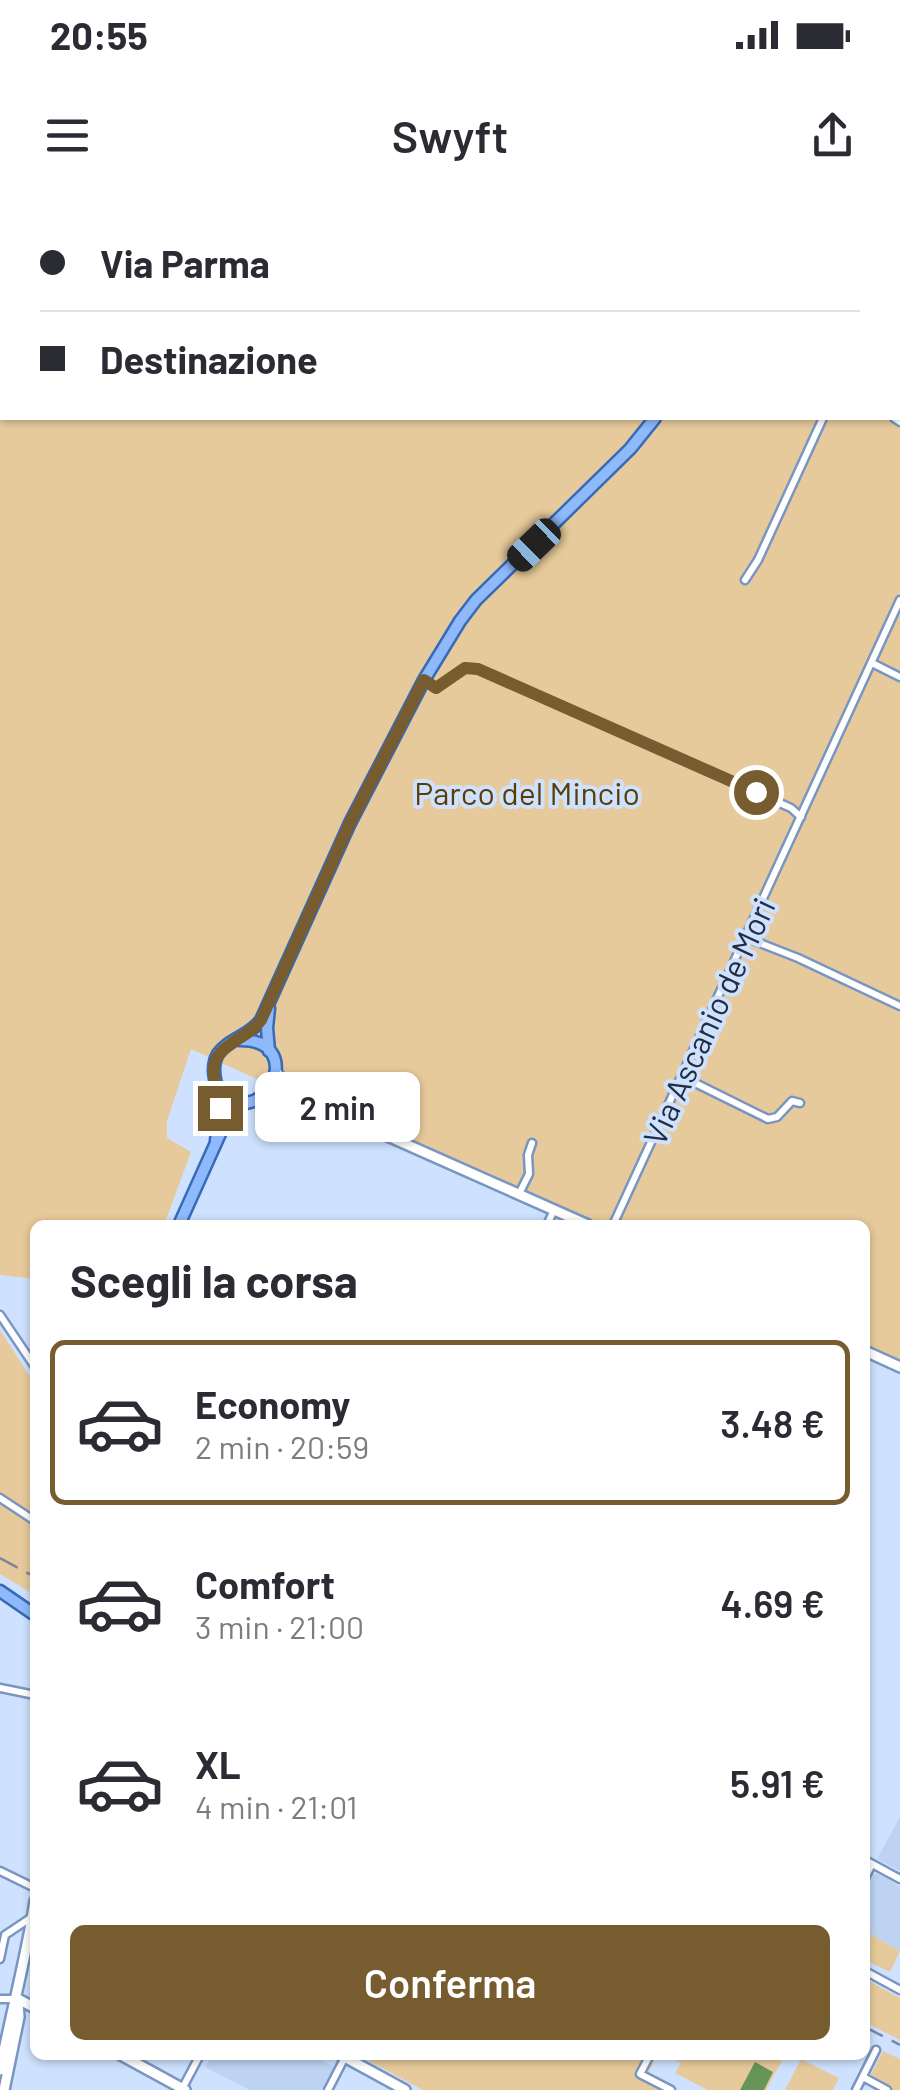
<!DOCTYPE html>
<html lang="it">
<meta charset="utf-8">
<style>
:root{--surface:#fff;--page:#f2f2f3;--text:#2b2b33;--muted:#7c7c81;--line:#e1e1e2;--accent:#775c2f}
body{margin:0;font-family:Barlow,sans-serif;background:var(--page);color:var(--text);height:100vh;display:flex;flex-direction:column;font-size:38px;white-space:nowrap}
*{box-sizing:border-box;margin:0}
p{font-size:32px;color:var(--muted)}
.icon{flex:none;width:55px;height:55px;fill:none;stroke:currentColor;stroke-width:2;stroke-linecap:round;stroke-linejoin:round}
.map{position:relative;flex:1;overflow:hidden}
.drawer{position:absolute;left:30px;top:1020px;width:840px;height:840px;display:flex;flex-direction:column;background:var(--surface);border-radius:15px;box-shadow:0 2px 8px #0004}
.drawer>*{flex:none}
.banner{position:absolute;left:0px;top:0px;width:900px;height:220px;box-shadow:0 2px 8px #0004;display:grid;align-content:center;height:220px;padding:0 40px;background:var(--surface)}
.end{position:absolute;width:45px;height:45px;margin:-22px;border:12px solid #775c2f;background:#fff;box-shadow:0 0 0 5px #fff}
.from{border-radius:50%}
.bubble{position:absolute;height:70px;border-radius:15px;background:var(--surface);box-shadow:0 2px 8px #0004;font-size:32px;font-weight:600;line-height:70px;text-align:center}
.car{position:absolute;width:30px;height:60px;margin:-30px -15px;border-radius:12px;box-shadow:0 0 8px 2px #0007;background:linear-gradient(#222 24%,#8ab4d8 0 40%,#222 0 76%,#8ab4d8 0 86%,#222 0)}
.banner b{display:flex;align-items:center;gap:35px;height:95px;font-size:38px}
.banner b+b{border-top:2px solid var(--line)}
.banner i{width:25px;height:25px;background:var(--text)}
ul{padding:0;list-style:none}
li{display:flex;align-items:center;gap:30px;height:165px;margin:0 20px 15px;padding:0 20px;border:5px solid transparent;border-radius:15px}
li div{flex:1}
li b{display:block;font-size:38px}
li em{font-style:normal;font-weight:600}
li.active{border-color:var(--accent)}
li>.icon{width:90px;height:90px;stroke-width:1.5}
h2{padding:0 40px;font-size:45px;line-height:120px}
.button{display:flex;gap:20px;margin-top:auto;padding:20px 40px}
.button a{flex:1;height:115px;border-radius:15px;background:var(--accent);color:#fff;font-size:40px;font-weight:600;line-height:115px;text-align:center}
.status{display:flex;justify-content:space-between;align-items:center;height:70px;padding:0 50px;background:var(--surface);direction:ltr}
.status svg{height:28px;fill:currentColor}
header{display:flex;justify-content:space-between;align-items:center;height:130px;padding:0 40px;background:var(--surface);font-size:45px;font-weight:600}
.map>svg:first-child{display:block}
.built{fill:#bed3f3}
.green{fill:#e7ca9b;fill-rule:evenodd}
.water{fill:#669459}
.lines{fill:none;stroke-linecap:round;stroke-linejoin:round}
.street-casing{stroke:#7996c2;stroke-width:11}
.secondary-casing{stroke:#7996c2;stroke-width:14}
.primary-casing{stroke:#376ab8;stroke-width:15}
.street{stroke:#fff;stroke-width:6}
.secondary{stroke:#fff;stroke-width:9}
.primary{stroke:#8eb9fb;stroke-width:10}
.rail{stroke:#78879f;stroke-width:2.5;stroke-dasharray:20 10;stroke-linecap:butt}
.route{stroke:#775c2f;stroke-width:12}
.labels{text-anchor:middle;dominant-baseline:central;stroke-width:8;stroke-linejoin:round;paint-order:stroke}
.park-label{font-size:32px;fill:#593d03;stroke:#cee1fe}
.street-label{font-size:32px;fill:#222e40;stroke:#cee1fe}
</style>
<div class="status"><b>20:55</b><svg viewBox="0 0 49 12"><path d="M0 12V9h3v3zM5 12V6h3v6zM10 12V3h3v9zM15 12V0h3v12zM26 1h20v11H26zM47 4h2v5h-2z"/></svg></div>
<header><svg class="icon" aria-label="menu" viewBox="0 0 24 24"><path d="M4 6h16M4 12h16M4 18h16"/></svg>Swyft<svg class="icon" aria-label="share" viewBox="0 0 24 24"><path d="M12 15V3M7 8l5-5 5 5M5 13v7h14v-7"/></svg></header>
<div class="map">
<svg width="900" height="1890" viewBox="0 0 900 1890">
<rect width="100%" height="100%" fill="#cee1fe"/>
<path class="built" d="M900 1617V1671L877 1659Z
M879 1673 900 1687V1751L865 1731V1690L873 1675Z
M212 1855H312L334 1867 321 1890H250L205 1867Z"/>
<path class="green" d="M0 0H900V1172L865 1156V1025H577L191 849 167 921V938L191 952 164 1025H35V1079L0 1075ZM2 2H898V218H2Z
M0 1130 35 1184V1395L0 1374Z
M865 1731 900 1751 890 1772 865 1760Z
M865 1779 900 1798V1840L865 1822Z
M883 1851 900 1859V1890H892L869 1878Z
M358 1855H657L645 1880 665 1890H423Z
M677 1855H785L766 1890H708L675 1873 681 1863 675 1860Z
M801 1859 839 1878 833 1890H785Z"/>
<path class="water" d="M755 1862 773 1872 764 1890H740Z"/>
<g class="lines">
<defs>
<path id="street" d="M894 218 900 222
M745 380 758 360 823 218
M872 463 900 477
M424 480 436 488 465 468 478 469 791 608 801 617
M747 738 798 758 900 806
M683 877 768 919 777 917 792 901 800 903
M519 994 529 974 528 955 532 943
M547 1025 554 1010
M613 1025 900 400
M0 1115 35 1167
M0 1298 35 1321
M0 1488 35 1495
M865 1660 900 1679
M0 1671 35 1688
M865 1678 872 1664
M0 1759 5 1735 32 1717
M865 1771 900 1790
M0 1799H18
M650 1855 640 1874 671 1890
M863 1877 887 1890
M182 1889 200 1855
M328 1890 345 1857
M856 1890 876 1850"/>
<path id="secondary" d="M276 871 287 888 302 898 588 1025
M256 900 299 898
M865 1151 900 1167
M18 1799 35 1808
M121 1855 185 1890
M341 1855 405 1890
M0 1870C11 1813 26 1758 35 1701
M4 1890 19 1817 18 1802"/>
<path id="primary" d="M780 2 781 0
M269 851 267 828 269 808
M218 886C259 942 313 839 239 840
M216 940C218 930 220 919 220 908 220 890 208 871 218 854 228 839 250 836 261 820L350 623 424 480 460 421 476 400 630 249 655 218
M179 1025 224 925 232 913 247 902
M0 1391 35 1415"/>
</defs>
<use href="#street" class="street-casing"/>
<use href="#secondary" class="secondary-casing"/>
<use href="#primary" class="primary-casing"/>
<use href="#street" class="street"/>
<use href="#secondary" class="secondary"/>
<use href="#primary" class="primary"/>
<path class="rail" d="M0 1358 35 1377
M865 1827 900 1845"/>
</g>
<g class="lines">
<path class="route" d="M220 908C219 896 215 886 214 875 210 844 247 841 261 820L350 623 424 480 436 488 465 468 478 469 756 592"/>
</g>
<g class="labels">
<g class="park-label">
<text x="527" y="592">Parco del Mincio</text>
</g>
<g class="street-label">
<text transform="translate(708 821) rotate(-65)">Via Ascanio de Mori</text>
</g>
</g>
</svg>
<i class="end from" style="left:756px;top:592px"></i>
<i class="end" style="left:220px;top:908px"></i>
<div class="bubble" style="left:255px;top:872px;width:165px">2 min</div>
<i class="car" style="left:534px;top:345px;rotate:226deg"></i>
<div class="banner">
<b><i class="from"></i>Via Parma</b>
<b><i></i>Destinazione</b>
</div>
<section class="drawer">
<h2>Scegli la corsa</h2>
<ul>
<li class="active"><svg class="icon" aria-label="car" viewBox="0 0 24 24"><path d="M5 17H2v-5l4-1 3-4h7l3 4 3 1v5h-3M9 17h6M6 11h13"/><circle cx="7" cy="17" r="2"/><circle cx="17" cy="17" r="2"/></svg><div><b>Economy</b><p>2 min · 20:59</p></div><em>3.48 €</em></li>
<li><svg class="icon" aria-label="car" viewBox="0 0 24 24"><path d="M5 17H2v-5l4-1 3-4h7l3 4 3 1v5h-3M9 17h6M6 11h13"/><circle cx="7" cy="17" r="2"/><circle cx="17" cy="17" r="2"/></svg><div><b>Comfort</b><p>3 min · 21:00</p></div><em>4.69 €</em></li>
<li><svg class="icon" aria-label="car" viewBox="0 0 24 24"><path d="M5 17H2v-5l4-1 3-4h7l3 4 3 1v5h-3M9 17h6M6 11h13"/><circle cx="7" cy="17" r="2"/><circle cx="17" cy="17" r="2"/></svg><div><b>XL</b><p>4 min · 21:01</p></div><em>5.91 €</em></li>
</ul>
<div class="button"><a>Conferma</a></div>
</section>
</div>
